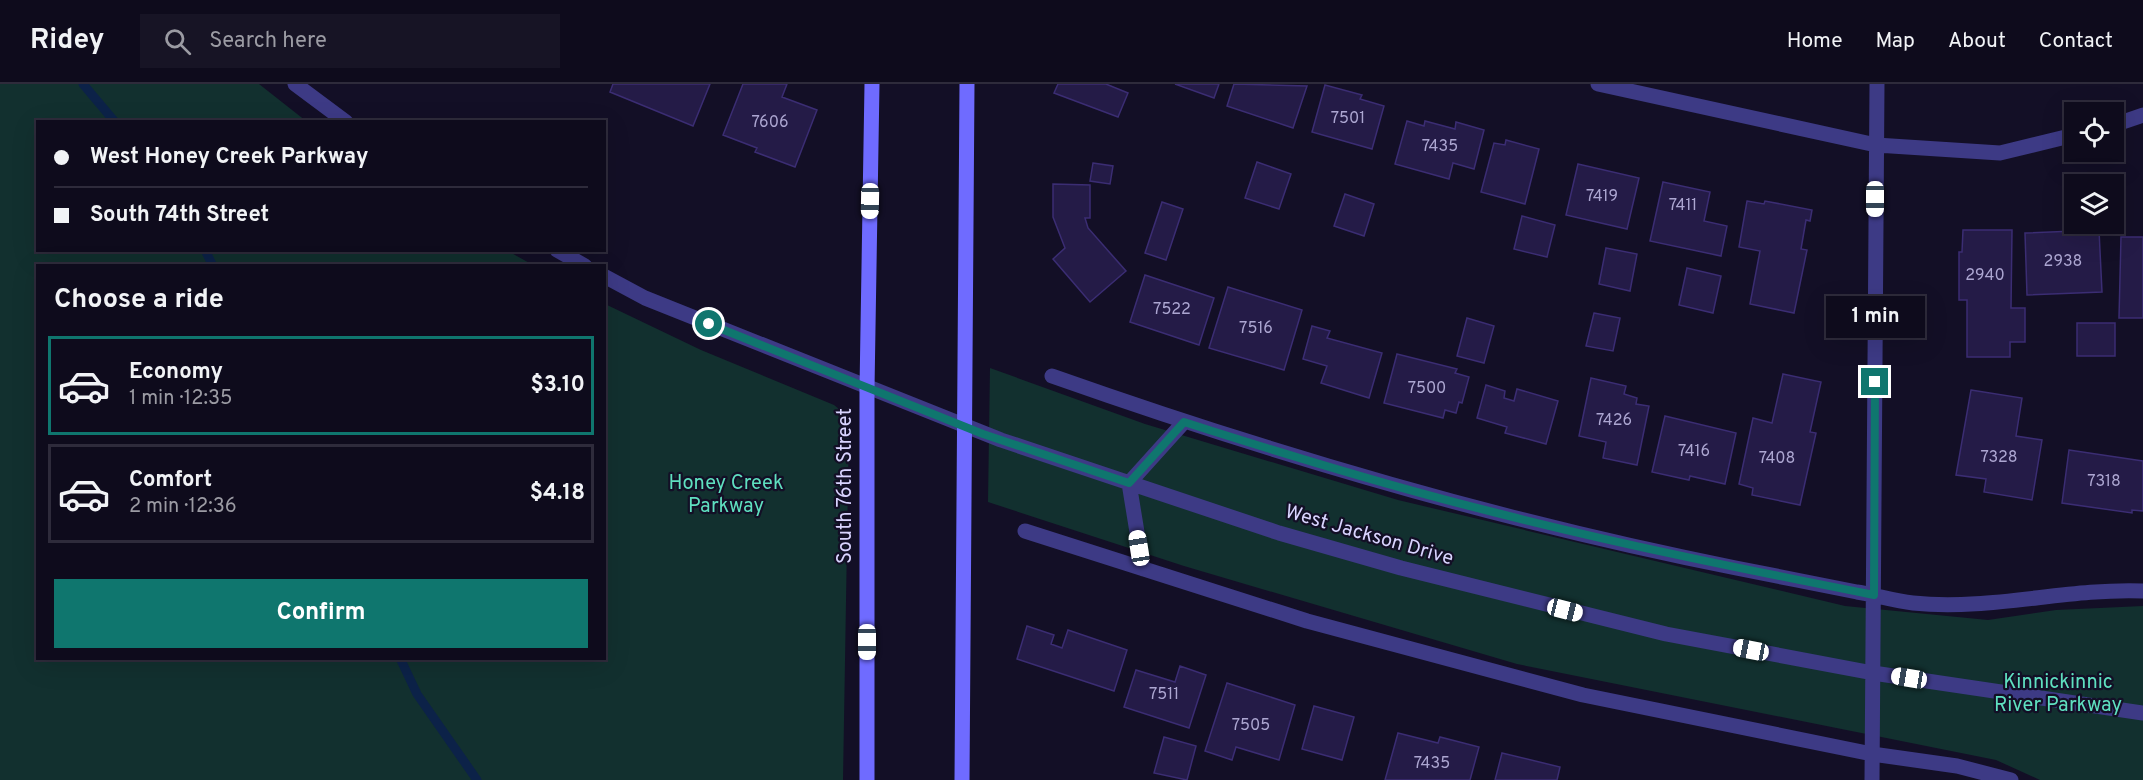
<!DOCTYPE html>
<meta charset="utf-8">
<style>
:root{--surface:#0e0b1c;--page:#171425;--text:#f1f3f6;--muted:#9b9ba3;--line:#2e2b3b;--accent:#0f766e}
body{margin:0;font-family:Overpass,sans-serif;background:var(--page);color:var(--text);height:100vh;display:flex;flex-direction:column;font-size:22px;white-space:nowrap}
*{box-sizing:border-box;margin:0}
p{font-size:20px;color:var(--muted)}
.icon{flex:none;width:33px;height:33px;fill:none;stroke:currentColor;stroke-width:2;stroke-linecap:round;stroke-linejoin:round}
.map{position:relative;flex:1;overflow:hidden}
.panel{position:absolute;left:36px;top:180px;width:570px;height:396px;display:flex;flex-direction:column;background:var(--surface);border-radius:0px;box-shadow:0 6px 24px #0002,0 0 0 2px var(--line)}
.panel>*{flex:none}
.top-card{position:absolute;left:36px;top:36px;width:570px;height:132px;border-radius:0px;box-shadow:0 6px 24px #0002,0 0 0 2px var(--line);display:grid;align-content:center;height:132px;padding:0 18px;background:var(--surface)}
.controls{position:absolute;left:2064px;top:18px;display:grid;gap:12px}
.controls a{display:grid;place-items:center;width:60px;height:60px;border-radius:0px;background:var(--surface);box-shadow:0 6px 24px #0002,0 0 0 2px var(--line);font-size:30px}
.end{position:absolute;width:27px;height:27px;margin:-14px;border:8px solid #0f766e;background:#fff;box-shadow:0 0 0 3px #fff}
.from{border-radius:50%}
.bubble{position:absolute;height:42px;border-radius:0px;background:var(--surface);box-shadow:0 6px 24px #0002,0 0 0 2px var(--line);font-size:20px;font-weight:700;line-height:42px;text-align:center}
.car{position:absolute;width:18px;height:36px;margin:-18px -9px;border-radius:8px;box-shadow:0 0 4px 2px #0007;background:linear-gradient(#fff 24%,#345 0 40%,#fff 0 76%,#345 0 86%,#fff 0)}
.top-card b{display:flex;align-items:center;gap:21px;height:57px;font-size:22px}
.top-card b+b{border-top:2px solid var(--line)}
.top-card i{width:15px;height:15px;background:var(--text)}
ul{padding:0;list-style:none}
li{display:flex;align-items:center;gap:18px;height:99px;margin:0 12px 9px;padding:0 6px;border:3px solid var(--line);border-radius:0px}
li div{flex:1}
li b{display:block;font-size:22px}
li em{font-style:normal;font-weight:700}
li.current{border-color:var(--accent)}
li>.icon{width:54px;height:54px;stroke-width:1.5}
h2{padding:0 18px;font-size:27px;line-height:72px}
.cta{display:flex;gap:12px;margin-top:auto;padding:12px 18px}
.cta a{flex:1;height:69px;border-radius:0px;background:var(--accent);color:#fff;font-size:24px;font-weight:700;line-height:69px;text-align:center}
header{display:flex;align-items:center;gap:36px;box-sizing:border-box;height:84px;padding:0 30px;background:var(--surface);border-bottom:2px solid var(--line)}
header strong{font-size:28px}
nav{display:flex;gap:33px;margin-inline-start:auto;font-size:21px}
.search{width:420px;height:54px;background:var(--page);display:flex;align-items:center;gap:15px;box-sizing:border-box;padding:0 21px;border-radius:0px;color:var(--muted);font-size:22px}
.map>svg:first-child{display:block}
.park{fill:#12302f}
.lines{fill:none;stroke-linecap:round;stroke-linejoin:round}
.stream{stroke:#0c2248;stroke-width:9}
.building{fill:#241b47;stroke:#3b2d73;stroke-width:1.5}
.street{stroke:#3d3a85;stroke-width:15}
.secondary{stroke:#6f6bff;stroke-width:15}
.route{stroke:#0f766e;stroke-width:8}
.labels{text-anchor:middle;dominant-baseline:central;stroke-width:4.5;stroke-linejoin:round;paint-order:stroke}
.number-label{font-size:16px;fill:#aca6d1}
.park-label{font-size:20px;fill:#5fe0c0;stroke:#130f26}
.street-label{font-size:20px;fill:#d9d4ff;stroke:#130f26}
</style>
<header>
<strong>Ridey</strong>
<div class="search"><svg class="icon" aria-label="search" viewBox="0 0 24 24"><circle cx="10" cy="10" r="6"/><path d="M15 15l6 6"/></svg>Search here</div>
<nav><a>Home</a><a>Map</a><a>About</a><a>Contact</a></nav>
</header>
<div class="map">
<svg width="2143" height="696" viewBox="0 0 2143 696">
<rect width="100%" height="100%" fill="#130f26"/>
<path class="park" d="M0 0H259L306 37 38 38V166H506L533 181 38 182V574H604L605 220 701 266 834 321 844 329 849 339 843 696H0Z
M990 284 1145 340 1398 416 1845 522 1988 536 2056 526 2143 522V696H2040L1996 676 1517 580 1184 482 988 418Z"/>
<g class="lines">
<path class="stream" d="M83 0 115 38
M205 166 213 182
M400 574 417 610 477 696"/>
</g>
<path class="building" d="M613 0H710L693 42 610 8Z
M743 0H787L782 13 817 26 795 83 755 68 757 64 723 51Z
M1058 0H1106L1128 9 1118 33 1054 9Z
M1175 0H1219L1214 14Z
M1234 0 1307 2 1293 44 1227 22Z
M1325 1 1362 11 1360 15 1384 22 1372 65 1312 48Z
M1407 37 1424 42 1425 37 1455 45 1456 38 1484 46 1474 85 1453 79 1449 95 1395 80Z
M1506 56 1539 65 1525 120 1481 108 1494 59 1505 61Z
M1257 78 1291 90 1279 125 1245 114Z
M1093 79 1113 82 1110 100 1090 97Z
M1578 80 1639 94 1627 145 1566 131Z
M1663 98 1710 108 1704 137 1727 142 1721 172 1650 157Z
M1053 100 1090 101V134H1085L1088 144 1126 187 1090 218 1053 175 1065 164 1053 133Z
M1345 110 1374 120 1364 152 1334 142Z
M1747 117 1764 120 1765 117 1812 126 1810 137 1806 136 1801 165 1807 166 1794 229 1750 220 1760 167 1739 163Z
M1162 118 1183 125 1166 176 1145 169Z
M1522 132 1555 141 1547 173 1514 165Z
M1963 146H2012L2011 224H2025V258H2010V273H1967V216H1959V168H1962Z
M2099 146 2102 208 2027 211 2025 149Z
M2121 153H2143V234H2119Z
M1606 164 1637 170 1630 207 1599 200Z
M1687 184 1721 192 1713 229 1679 221Z
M1145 191 1214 214 1199 261 1130 238Z
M1228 203 1302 226 1284 286 1209 264Z
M1594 229 1620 234 1613 267 1586 262Z
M1467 234 1494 242 1484 279 1457 272Z
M2077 239H2115V272H2077Z
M1312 242 1330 247 1327 254 1382 269 1369 314 1321 299 1327 282 1303 275Z
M1397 270 1457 285 1455 289 1469 293 1462 319 1459 318 1456 329 1445 326 1443 334 1384 319Z
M1783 290 1821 298 1810 348 1816 349 1800 421 1752 411 1753 404 1739 400 1753 334 1772 339Z
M1591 294 1626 302 1624 310 1637 314 1636 320 1649 322 1637 381 1603 374 1606 358 1579 352Z
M1486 301 1505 307 1504 314 1514 317 1517 305 1558 317 1546 360 1505 349 1507 343 1477 334Z
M1971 306 2022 314 2016 352 2042 356 2032 416 1984 408 1986 395 1956 391Z
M1665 332 1736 349 1725 400 1690 392 1689 396 1652 388Z
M2069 366 2143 377V427L2132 426V429L2062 419Z
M1027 542 1054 551 1051 560 1062 564 1068 546 1127 566 1114 607 1017 575Z
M1180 582 1206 591 1189 644 1124 623 1136 586 1175 598Z
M1227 599 1295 621 1279 676 1236 663 1232 676 1205 667Z
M1314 622 1354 633 1342 676 1302 665Z
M1398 649 1438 659 1440 653 1479 663 1470 696H1385Z
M1164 653 1196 662 1187 696 1154 689Z
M1502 669 1560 683 1557 696H1495Z"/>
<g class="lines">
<path class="street" d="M295 0 346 38
M1598 0 1876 61 2000 69 2074 51
M2114 41 2143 31
M557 166 585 182
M604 192 645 214 1001 356 1279 449 1401 484 1666 550 1873 589 2143 629
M1052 292C1276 371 1503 438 1736 484 1776 492 1817 500 1857 508 1876 511 1894 517 1913 519 1990 527 2066 504 2143 507
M1025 447 1307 537 1583 611 1872 670 1957 682 2011 696
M1143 485 1129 399 1184 338
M1872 696 1877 0"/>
<path class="secondary" d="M867 696V305L872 0
M962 696 967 0"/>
</g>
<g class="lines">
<path class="route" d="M709 240 983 350 1129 399 1184 338C1287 371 1391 403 1497 429 1622 461 1748 486 1874 511L1875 298"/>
</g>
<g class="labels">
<g class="number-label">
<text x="1348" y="35">7501</text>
<text x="770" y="39">7606</text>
<text x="1440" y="63">7435</text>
<text x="1602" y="113">7419</text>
<text x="1683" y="122">7411</text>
<text x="2063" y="178">2938</text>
<text x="1985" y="192">2940</text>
<text x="1172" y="226">7522</text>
<text x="1256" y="245">7516</text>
<text x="1427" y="305">7500</text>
<text x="1614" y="337">7426</text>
<text x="1694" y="368">7416</text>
<text x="1999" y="374">7328</text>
<text x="1777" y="375">7408</text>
<text x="2104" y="398">7318</text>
<text x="1164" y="611">7511</text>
<text x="1251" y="642">7505</text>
<text x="1432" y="680">7435</text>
</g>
<g class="park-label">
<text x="726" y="400">Honey Creek<tspan x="726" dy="23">Parkway</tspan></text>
<text x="2058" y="599">Kinnickinnic<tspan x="2058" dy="23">River Parkway</tspan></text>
</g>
<g class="street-label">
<text transform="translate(846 402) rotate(-90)">South 76th Street</text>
<text transform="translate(1369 452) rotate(16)">West Jackson Drive</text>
</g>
</g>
</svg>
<div class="controls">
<a><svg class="icon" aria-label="locate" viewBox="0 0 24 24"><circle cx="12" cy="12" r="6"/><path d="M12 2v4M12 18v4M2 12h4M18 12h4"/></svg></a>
<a><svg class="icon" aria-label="layers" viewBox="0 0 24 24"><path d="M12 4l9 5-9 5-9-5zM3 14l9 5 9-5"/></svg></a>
</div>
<i class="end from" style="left:709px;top:240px"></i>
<i class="end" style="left:1875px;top:298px"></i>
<div class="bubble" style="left:1826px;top:212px;width:99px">1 min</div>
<i class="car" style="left:1875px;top:115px;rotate:180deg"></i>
<i class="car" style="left:870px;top:117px;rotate:181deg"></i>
<i class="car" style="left:1139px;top:464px;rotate:351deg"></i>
<i class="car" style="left:1565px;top:526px;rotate:104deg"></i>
<i class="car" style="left:867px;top:558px;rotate:180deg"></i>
<i class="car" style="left:1751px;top:566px;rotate:281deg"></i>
<i class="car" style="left:1909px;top:594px;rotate:279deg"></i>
<div class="top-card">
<b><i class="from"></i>West Honey Creek Parkway</b>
<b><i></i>South 74th Street</b>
</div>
<section class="panel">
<h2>Choose a ride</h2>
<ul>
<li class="current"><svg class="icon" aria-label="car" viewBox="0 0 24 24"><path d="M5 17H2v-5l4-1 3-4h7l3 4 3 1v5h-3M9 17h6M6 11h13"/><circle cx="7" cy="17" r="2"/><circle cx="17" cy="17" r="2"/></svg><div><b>Economy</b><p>1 min · 12:35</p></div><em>$3.10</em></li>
<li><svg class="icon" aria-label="car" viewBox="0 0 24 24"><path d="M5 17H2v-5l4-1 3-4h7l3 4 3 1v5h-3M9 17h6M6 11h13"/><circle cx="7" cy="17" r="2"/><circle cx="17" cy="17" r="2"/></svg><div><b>Comfort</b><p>2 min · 12:36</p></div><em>$4.18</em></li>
</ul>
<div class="cta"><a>Confirm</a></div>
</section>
</div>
